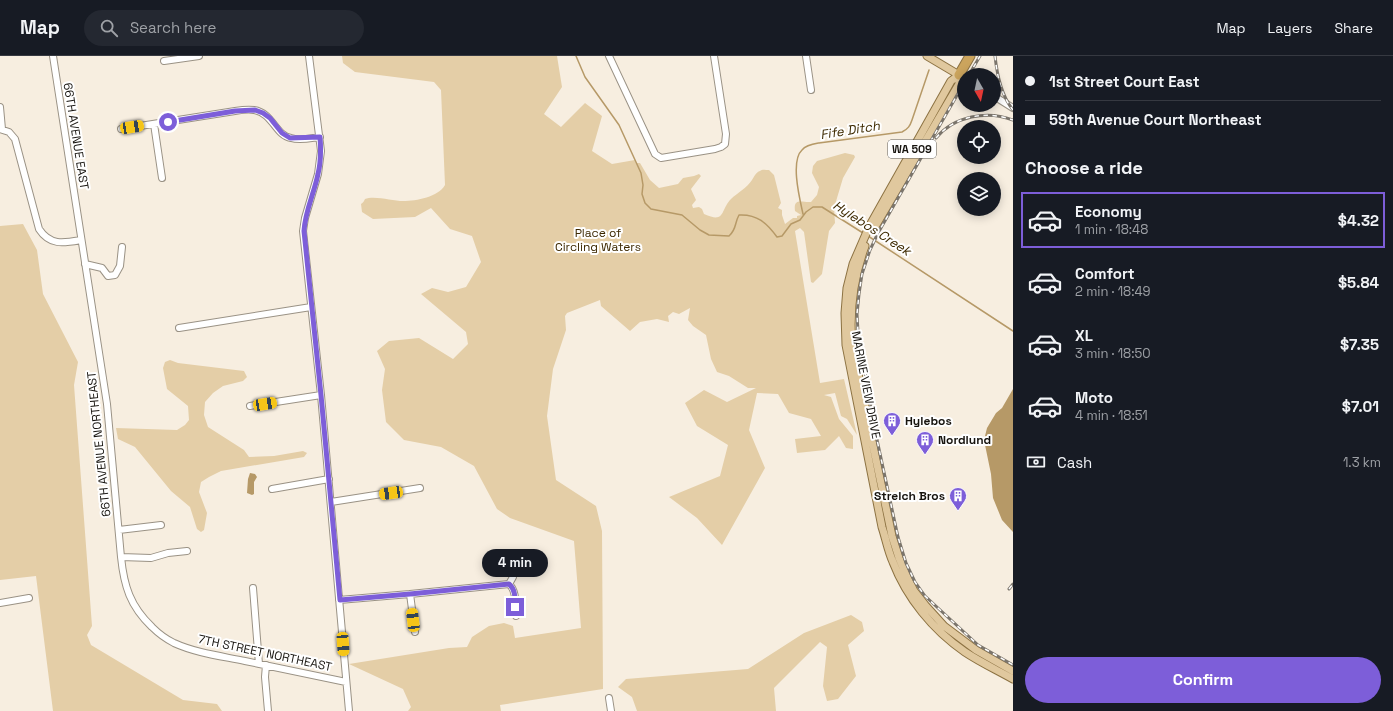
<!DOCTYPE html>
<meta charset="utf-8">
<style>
:root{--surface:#171b24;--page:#242831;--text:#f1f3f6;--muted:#9ea1a6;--line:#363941;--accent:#7d5ed9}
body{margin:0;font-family:"Space Grotesk",sans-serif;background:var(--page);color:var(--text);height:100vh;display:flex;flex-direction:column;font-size:15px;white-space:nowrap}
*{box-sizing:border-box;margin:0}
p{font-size:13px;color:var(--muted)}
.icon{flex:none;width:22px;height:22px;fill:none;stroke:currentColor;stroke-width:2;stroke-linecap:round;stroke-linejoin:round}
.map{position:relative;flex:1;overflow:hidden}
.panel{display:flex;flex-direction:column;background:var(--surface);width:380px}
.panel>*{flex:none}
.guide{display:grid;align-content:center;height:88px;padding:0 12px;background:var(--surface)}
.needle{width:26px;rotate:171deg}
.tools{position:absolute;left:957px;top:12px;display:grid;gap:8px}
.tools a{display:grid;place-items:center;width:44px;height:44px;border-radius:50%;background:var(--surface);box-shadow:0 2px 10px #0003;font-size:20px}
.end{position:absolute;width:18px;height:18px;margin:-9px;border:5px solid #7d5ed9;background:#fff;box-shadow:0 0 0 2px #fff}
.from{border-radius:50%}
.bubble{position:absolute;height:28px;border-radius:14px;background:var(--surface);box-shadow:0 2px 10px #0003;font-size:13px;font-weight:700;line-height:28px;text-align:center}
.car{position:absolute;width:12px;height:24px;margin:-12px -6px;border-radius:5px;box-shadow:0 0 3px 1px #0007;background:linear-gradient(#f5c518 24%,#345 0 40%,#f5c518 0 76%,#345 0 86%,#f5c518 0)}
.guide b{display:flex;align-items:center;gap:14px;height:38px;font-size:15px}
.guide b+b{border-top:1px solid var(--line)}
.guide i{width:10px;height:10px;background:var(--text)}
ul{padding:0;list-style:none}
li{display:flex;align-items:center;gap:12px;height:56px;margin:0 8px 6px;padding:0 4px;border:2px solid transparent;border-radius:0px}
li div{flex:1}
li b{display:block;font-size:15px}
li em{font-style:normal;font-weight:700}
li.on{border-color:var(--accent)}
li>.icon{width:36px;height:36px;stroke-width:1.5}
h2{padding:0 12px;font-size:18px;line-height:48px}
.pay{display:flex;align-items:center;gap:10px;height:44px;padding:0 12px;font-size:15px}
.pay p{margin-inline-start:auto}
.button{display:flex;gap:8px;margin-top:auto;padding:8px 12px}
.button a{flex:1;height:46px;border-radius:24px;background:var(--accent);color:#fff;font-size:16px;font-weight:700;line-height:46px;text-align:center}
header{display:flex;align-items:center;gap:24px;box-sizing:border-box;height:56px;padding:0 20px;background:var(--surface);border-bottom:1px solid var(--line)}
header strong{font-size:19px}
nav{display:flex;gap:22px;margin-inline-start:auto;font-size:14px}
.search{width:280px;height:36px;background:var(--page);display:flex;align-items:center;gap:10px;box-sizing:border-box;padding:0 14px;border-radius:22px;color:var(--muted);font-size:15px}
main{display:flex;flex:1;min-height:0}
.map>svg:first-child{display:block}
.green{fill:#e4cea7}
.water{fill:#b69967}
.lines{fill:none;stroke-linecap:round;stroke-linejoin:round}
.stream{stroke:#b69967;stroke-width:1.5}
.minor-casing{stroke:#9a9285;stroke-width:8}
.major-casing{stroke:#8c7242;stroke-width:9}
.highway-casing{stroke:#8c7242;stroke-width:11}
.minor{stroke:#fff;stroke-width:6}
.major{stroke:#e0c89e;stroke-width:7}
.highway{stroke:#cba45d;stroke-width:9}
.rail-casing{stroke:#7b756c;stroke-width:3}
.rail{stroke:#fff;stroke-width:1.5;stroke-dasharray:4.5;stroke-linecap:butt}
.route{stroke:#7d5ed9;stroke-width:5}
.labels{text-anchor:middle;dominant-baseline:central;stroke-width:4;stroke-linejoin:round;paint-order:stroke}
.shield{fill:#fff;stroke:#5d5a57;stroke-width:1}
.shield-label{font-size:11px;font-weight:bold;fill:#17140f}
.street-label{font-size:12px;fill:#17140f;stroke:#fff}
.park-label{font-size:12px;fill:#3c2800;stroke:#fff}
.poi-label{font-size:12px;font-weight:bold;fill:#17140f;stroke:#fff;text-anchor:start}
.water-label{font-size:13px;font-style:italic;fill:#3e2a00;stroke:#fff}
</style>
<header>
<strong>Map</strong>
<div class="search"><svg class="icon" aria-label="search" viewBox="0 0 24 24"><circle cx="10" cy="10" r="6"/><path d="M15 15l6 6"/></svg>Search here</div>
<nav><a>Map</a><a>Layers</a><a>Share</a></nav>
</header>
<main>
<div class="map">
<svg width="1013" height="655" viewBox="0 0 1013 655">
<rect width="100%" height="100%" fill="#f7eee0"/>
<path class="green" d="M342 0H557L562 31 544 58 561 71 585 47 602 60 592 95 612 108 635 104 636 107H640L650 124 659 132 678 128 683 122 694 120 699 118 701 120 691 133 696 144 692 149 693 152 699 151 702 153 704 158C726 168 720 154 731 143 737 137 747 132 752 124 754 121 756 116 760 115 762 113 766 114 769 114L774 119 781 147 778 152 782 154V159L785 168 793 162H797V160L801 159 795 155C793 141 803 147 811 146L817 139 819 131 812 117 813 110 817 105 845 97 854 99 855 101 843 122 834 152 835 167 829 175 822 218 813 227 811 226 804 176 800 172 795 175 820 327 844 323 857 379 847 363 841 360 835 337 824 339 831 341 839 363 853 380V393L846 392 839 380 825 394 797 397 795 383 821 380 811 363 789 357 778 338 757 337 749 374 765 412 722 489 697 462 669 441 720 420 728 389 697 370 685 347 704 334 727 346 756 332H748L729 320 717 316 711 303 706 279 693 270 688 264 690 252 679 258 673 256 668 260 669 266 657 263 640 266 630 275 601 250 600 244 567 257 565 260 566 274 553 313 547 360 556 424 596 450 602 475 603 633 500 649 501 655H408L411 651 403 633 349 608 449 592 467 591 472 581 489 570 504 567 513 570 515 582 581 572 574 485 510 462 497 453 474 410 441 391 404 384 386 366 382 334 385 313 377 295 389 285 419 282 453 303 468 288 466 276 421 238 432 232 448 236 466 231 481 206 472 180 450 173 431 152 415 161 373 163 362 156 361 148C363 147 364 145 365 143 374 139 393 145 403 145 417 145 438 141 445 129L441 34 434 26 355 16 343 7Z
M23 168 37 194 43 238 78 306 74 329 92 570 87 579 91 589 183 644 217 648 222 655H53L36 520 0 524V170Z
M170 304 178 307 244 315 247 321 243 325 223 330 213 337 205 346 204 359 208 371 244 394 249 401 274 400 303 395 307 397 304 401 221 415 209 421 201 426 199 436 207 457 204 474 201 476 197 473 190 451 171 435 135 391 118 383 116 372 177 374 185 369 189 364 188 350 167 333 163 312 165 306Z
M851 559 862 566 864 575 848 589 856 620 838 643 827 645 823 630 827 591 820 586 774 632 776 655H637L632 641 618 631 626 623 748 613 804 577Z"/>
<path class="water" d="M1013 333V476L1002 464 993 442 991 418 984 384 987 372 996 357 1002 352Z
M250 417 255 418 257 421 254 426V438L252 439 247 437 248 423Z"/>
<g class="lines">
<path class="stream" d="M576 0 585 21 619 69 641 117 643 129 642 138 645 147 651 153 682 159 700 174 709 179 729 180C737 173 734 168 739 159 757 158 767 167 777 181L782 180 791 168 800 164 806 156 813 151H822L863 177
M803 158C800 144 790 105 802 94 806 89 813 88 819 87L902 76C908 73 910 70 912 64L929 14
M868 180 1013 275"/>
<defs>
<path id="minor" d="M53 0 107 348 121 501C124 530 130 550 152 571 158 577 166 583 174 587 196 597 221 600 245 605 278 612 312 619 346 626
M309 0 321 95 318 118 305 162 303 175 321 339 349 655
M609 0 655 98 661 102 715 93 721 91 725 88 726 78 714 0
M806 0 811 34
M164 5 199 0
M994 40 1013 52
M0 51 2 73
M154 68 162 122
M0 73 9 76 15 83 39 173C50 190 64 187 81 184
M121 73 235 55C241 54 248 53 254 54 273 57 275 79 291 82 300 85 311 82 320 81
M85 208 102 212 108 220 115 219 120 210 122 191
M179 272 311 251
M250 350 321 339
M272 433 329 423
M331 446 420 432
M119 474 161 469
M121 501 151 502 168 497 187 495
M509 528C517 535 515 549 516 560
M509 528 513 521 512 503
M253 532 259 608
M410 538 415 576
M339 544 410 538 509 528
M0 547 29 542
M266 609 265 621 268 655
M609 642 611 655"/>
<path id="major" d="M927 0 959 19
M959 19 951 25 869 171 853 208 847 232 845 257 846 289 882 471C886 483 888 495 893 506 907 542 933 574 965 596 980 606 997 614 1013 623
M876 169 959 28V19
M865 190C853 223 849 255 852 289L892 480 899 502 907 521 914 535 925 549 944 570 976 594 1013 615"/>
<path id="highway" d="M959 19 970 0"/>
</defs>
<use href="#minor" class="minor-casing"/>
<use href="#major" class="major-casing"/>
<use href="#highway" class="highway-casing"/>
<use href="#minor" class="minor"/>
<use href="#major" class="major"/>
<use href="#highway" class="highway"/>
<defs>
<path id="rail" d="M995 0C997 19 1001 39 1013 54
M969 19 980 0
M964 27 878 177 870 194 862 218 859 238 857 258 858 276 876 379 898 481 906 507 915 526 925 540 978 589 1013 609
M936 82C954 60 987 54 1013 64
M1009 533 1013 528"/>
</defs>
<use href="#rail" class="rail-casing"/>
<use href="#rail" class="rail"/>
</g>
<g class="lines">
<path class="route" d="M168 66 235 55 255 54 263 57 270 62 282 77 290 82 320 81C321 94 321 106 318 118 314 138 305 155 304 175L321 339 340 544 410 538 509 528C516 534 515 543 515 551"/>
</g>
<defs>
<symbol id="building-pin" viewBox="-11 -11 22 30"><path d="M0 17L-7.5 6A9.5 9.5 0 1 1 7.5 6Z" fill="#7d5ed9" stroke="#fff"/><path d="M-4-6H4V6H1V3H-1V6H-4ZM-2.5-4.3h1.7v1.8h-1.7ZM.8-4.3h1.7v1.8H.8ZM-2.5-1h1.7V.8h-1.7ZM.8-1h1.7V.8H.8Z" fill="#fff"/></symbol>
</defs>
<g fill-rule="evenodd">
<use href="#building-pin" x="882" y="355" width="20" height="27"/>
<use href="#building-pin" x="915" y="374" width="20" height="27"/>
<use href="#building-pin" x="948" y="430" width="20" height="27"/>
</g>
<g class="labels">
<rect class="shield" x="888" y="84" width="48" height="18" rx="3"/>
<g class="shield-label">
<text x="912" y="93">WA 509</text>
</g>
<g class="street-label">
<text transform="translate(76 80) rotate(81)">66TH AVENUE EAST</text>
<text transform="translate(866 329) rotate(79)">MARINE VIEW DRIVE</text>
<text transform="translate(99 388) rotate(-96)">66TH AVENUE NORTHEAST</text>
<text transform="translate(265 597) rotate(12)">7TH STREET NORTHEAST</text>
</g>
<g class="park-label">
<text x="598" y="177">Place of<tspan x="598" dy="14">Circling Waters</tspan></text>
</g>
<g class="poi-label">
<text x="905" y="365">Hylebos</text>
<text x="938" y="384">Nordlund</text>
<text x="945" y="440" text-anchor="end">Streich Bros</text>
</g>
<g class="water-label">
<text transform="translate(850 74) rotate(-9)">Fife Ditch</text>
<text transform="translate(872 172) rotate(33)">Hylebos Creek</text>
</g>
</g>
</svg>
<div class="tools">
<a><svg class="needle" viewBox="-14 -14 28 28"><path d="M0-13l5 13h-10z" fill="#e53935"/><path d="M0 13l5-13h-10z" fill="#9ea1a6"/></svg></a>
<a><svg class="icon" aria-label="locate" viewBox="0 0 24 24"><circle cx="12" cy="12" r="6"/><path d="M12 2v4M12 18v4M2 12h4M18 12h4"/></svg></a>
<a><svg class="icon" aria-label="layers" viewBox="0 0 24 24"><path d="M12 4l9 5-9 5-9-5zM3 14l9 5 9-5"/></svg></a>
</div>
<i class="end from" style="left:168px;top:66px"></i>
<i class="end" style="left:515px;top:551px"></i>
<div class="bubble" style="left:482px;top:493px;width:66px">4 min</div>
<i class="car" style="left:132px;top:71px;rotate:81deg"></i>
<i class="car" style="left:265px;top:348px;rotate:81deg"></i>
<i class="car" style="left:391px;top:437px;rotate:262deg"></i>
<i class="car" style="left:413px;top:564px;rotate:353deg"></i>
<i class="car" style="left:343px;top:588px;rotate:176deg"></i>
</div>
<section class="panel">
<div class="guide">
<b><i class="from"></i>1st Street Court East</b>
<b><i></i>59th Avenue Court Northeast</b>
</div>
<h2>Choose a ride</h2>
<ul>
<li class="on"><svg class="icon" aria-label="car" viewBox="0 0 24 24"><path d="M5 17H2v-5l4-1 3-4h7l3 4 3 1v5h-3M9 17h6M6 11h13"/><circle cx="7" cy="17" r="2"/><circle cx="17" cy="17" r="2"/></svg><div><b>Economy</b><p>1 min · 18:48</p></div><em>$4.32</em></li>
<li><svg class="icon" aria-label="car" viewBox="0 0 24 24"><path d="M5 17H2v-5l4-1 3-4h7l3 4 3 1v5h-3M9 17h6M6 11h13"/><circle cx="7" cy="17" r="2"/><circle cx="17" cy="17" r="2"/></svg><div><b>Comfort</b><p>2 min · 18:49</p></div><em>$5.84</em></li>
<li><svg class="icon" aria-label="car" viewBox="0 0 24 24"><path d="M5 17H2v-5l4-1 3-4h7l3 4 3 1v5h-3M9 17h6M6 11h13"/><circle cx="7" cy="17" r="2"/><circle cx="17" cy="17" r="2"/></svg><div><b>XL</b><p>3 min · 18:50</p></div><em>$7.35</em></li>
<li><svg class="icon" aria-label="car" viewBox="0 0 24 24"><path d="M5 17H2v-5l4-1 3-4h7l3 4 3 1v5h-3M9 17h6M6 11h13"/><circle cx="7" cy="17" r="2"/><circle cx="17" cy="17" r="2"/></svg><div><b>Moto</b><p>4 min · 18:51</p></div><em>$7.01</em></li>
</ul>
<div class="pay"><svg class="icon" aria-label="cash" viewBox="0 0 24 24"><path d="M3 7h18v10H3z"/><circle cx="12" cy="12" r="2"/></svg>Cash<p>1.3 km</p></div>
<div class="button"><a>Confirm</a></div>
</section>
</main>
